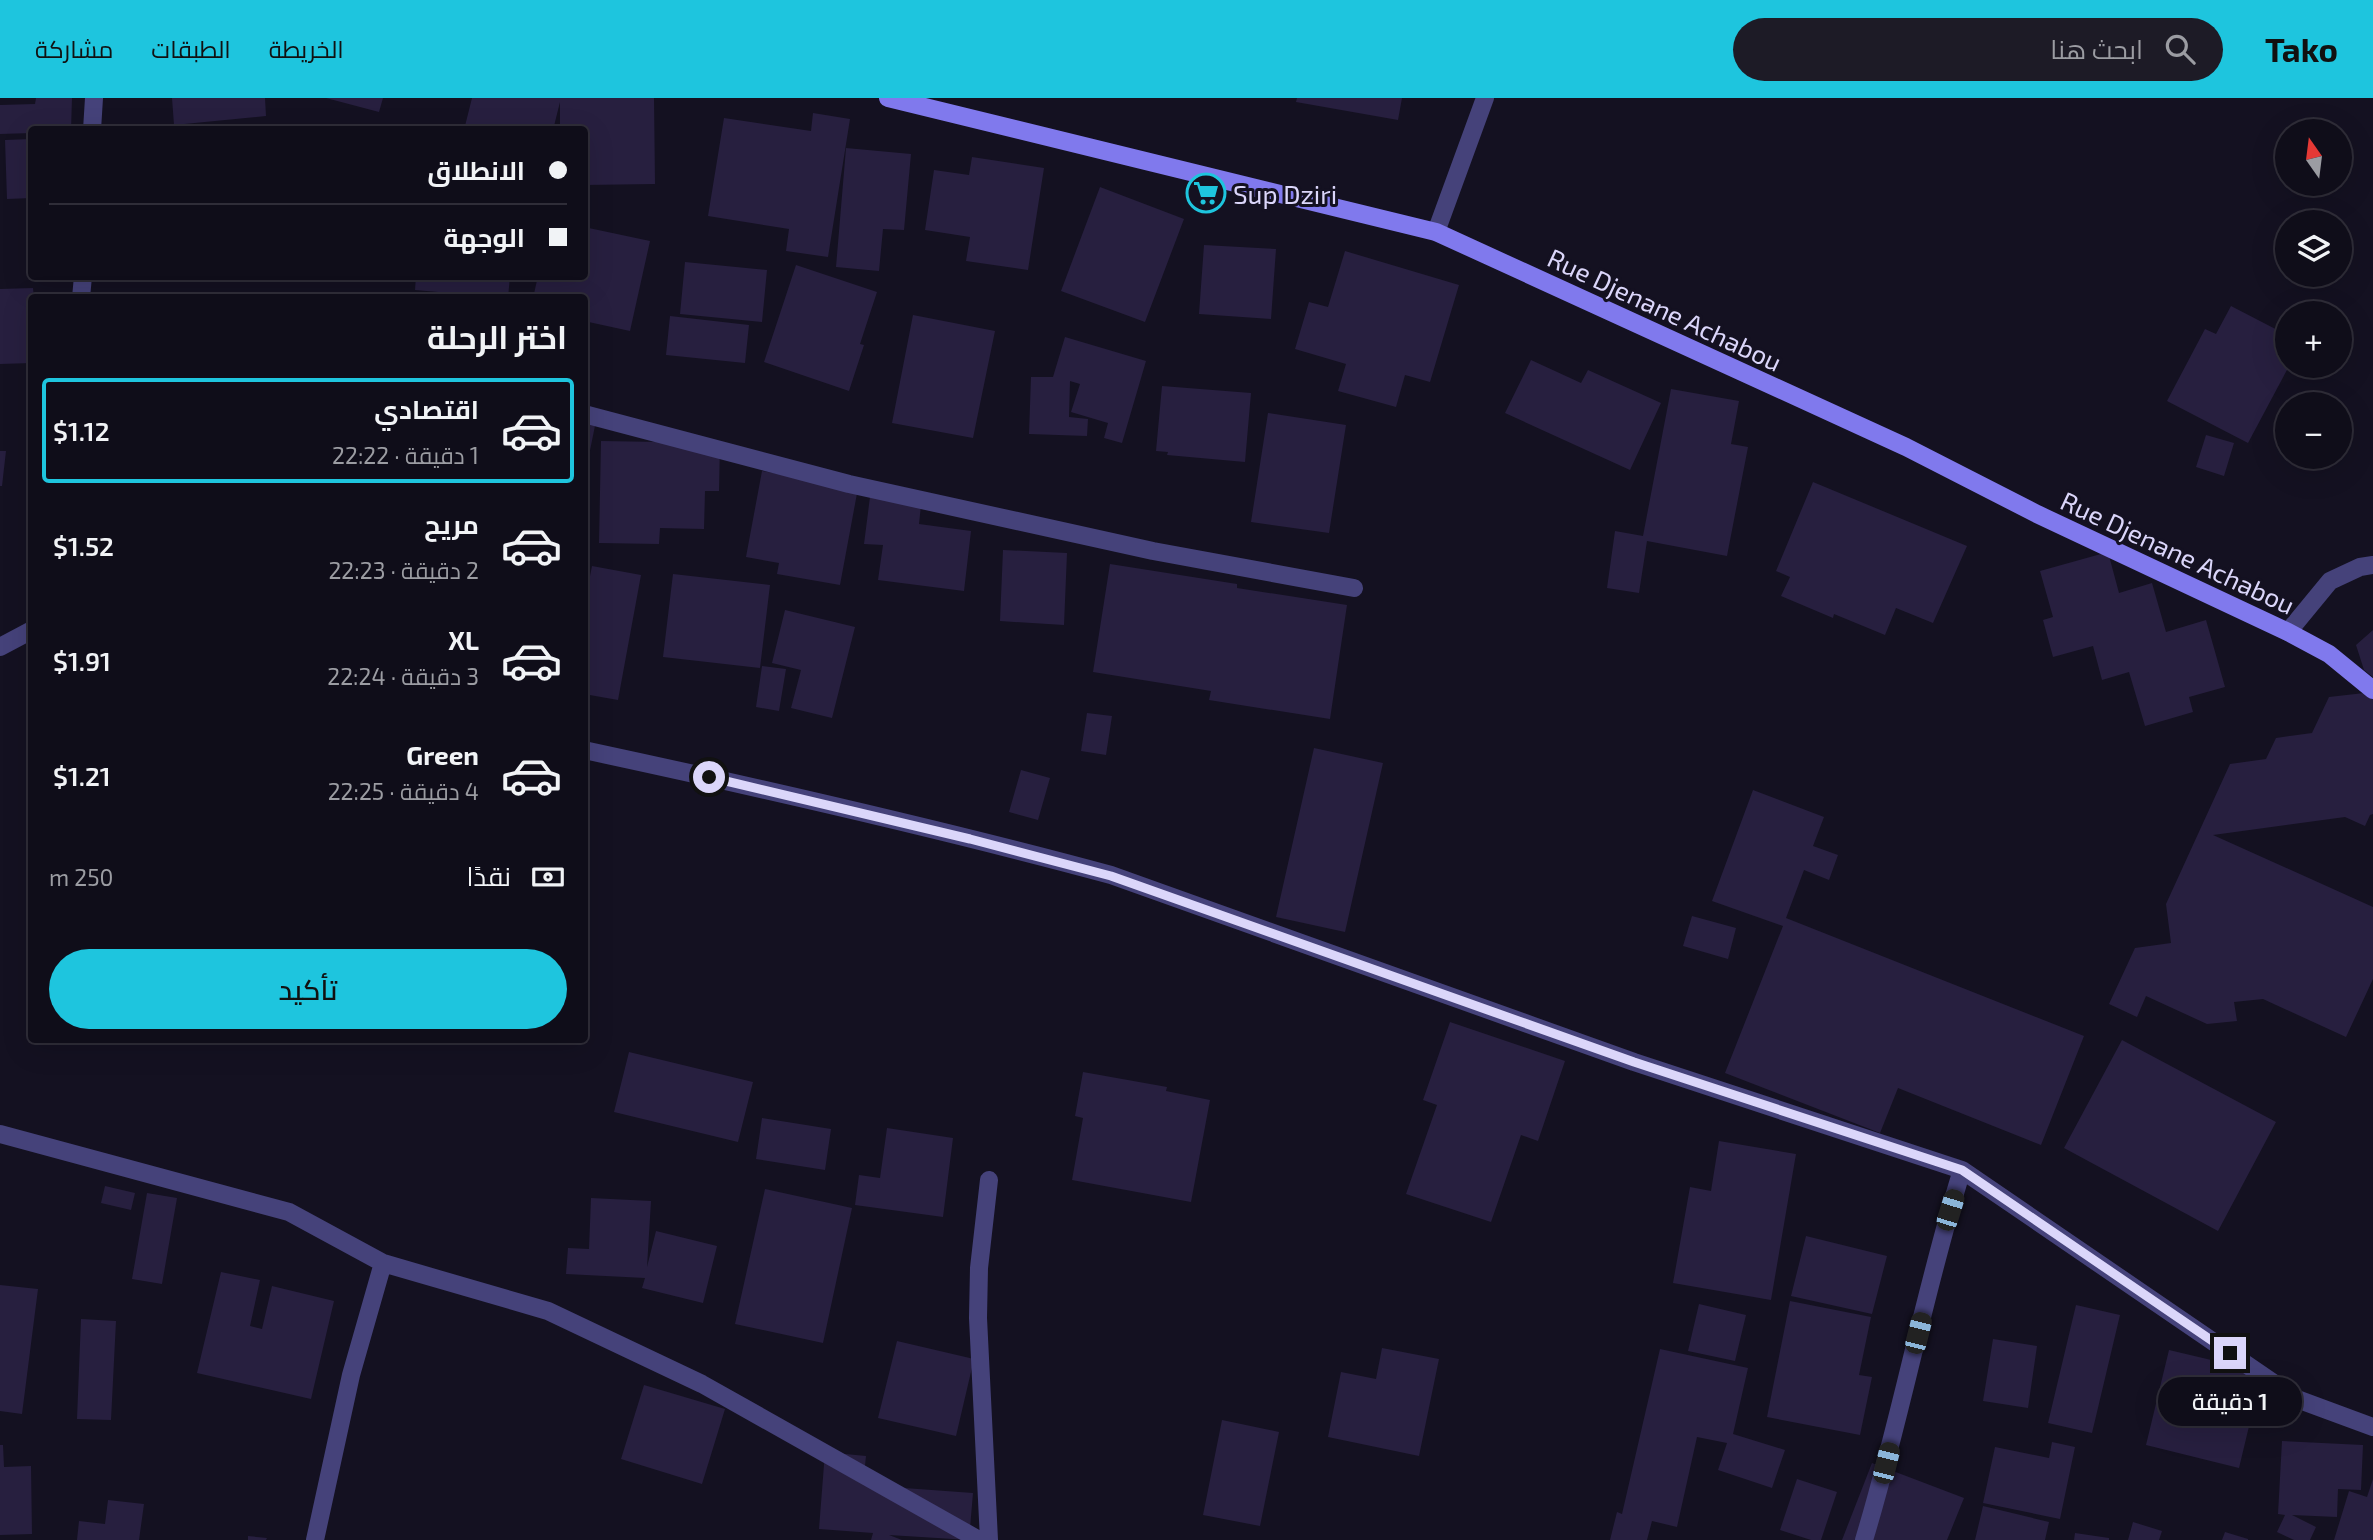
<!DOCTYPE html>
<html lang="ar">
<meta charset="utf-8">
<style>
:root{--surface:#0f0d19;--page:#1d1b26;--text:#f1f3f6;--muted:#9b9ca2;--line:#2f2d38;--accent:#1ec5de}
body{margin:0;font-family:"Exo 2",Cairo,sans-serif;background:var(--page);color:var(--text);direction:rtl;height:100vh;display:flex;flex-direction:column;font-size:26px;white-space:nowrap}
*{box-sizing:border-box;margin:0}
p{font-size:23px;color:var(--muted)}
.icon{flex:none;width:38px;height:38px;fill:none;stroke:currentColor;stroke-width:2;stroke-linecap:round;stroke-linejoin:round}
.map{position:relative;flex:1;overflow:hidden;direction:ltr}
.drawer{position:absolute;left:28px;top:196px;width:560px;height:749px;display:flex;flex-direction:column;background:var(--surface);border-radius:7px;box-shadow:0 7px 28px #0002,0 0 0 2px var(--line);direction:rtl}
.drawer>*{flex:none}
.guide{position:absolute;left:28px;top:28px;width:560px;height:154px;border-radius:7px;box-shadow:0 7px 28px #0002,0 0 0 2px var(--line);direction:rtl;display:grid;align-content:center;height:154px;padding:0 21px;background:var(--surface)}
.needle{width:46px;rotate:346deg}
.fabs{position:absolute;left:2275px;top:21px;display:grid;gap:14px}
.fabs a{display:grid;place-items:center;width:77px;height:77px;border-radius:50%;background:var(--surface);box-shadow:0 7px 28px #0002,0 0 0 2px var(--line);font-size:35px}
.end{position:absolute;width:32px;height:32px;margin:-16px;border:9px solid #dbd6fa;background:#111;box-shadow:0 0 0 4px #111}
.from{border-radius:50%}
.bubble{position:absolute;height:49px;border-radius:24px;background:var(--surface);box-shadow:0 7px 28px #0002,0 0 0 2px var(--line);font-size:23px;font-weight:600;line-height:49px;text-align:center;direction:rtl}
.car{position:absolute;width:21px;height:42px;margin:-21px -10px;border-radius:9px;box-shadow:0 0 5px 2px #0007;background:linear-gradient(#222 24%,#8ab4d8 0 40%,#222 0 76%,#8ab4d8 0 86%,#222 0)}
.guide b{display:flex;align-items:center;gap:24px;height:66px;font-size:26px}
.guide b+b{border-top:2px solid var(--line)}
.guide i{width:18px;height:18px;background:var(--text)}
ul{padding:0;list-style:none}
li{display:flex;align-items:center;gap:21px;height:105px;margin:0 14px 10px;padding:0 7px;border:4px solid transparent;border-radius:7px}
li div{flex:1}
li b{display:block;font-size:26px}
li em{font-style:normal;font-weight:600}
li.current{border-color:var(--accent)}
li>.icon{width:63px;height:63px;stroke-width:1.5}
h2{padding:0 21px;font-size:32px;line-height:84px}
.pay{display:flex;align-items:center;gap:18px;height:77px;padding:0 21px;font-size:26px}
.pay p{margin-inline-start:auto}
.button{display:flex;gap:14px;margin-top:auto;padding:14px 21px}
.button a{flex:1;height:80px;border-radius:42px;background:var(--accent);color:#111;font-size:28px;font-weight:600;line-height:80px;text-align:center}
header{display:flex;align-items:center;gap:42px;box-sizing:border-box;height:98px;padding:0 35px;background:var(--accent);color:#111}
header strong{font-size:33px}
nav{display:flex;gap:38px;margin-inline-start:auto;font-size:24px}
.search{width:490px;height:63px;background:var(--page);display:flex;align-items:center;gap:18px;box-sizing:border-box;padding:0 24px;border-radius:38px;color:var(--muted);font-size:26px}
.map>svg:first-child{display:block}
.building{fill:#271f3f}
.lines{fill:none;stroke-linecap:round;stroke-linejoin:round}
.lane{stroke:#45427a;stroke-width:18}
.street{stroke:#45427a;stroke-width:18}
.secondary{stroke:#8079ed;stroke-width:18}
.route{stroke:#dbd6fa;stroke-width:9}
.labels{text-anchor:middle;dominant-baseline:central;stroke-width:6;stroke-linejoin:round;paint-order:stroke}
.poi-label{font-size:26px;fill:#dbd6fa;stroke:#141121;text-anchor:start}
.street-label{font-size:26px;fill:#dbd6fa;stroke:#141121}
</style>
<header>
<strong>Tako</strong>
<div class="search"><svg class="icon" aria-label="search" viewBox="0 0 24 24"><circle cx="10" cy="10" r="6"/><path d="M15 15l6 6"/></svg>ابحث هنا</div>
<nav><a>الخريطة</a><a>الطبقات</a><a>مشاركة</a></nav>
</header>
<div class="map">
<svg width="2373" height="1442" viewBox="0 0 2373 1442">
<rect width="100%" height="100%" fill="#141121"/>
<path class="building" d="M36 0H72L71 32H32V35L0 36V7L35 6Z
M172 0H265L266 18 174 27Z
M326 0H383L379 14Z
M472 0H654L655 86 584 87V32H560V4L553 32H464Z
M1297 0H1402L1398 22 1296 4Z
M813 15 850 21 828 159 786 153 789 131 708 118 724 20 811 33Z
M32 41V100L7 101 5 42Z
M846 50 911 56 904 132 883 131 879 173 836 169Z
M972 59 1044 70 1028 172 966 163 970 139 925 132 934 72 969 77Z
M1100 89 1184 121 1145 224 1061 193Z
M584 129 650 143 630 233 584 223V200H533L538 178H584Z
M1204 147 1276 151 1271 221 1199 216Z
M1345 153 1459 187 1430 284 1405 277 1396 309 1338 293 1346 266 1295 251 1309 204 1328 209Z
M685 164 767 172 762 224 680 216Z
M796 167 877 194 860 246 864 247 849 293 764 264Z
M416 178H510L508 200 415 192Z
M33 190 34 200H32V265L0 266V191Z
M2231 208 2287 237 2289 268 2248 345 2167 303 2205 231 2216 236Z
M913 217 995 233 973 340 892 325Z
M670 218 749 227 745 265 666 257Z
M1065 239 1146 263 1122 345 1104 340 1108 325 1071 314 1080 286 1070 283 1069 319 1088 321 1087 338 1029 336 1031 279H1053Z
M1531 262 1581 285 1588 272 1661 305 1630 372 1505 315Z
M1162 288 1251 295 1245 364 1167 357 1168 354 1156 353Z
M1671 291 1739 303 1731 346 1748 349 1727 458 1647 443 1639 495 1607 490 1615 433 1643 438Z
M584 315 597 318 586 372H584Z
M1268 315 1346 327 1329 435 1251 424Z
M2206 337 2234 345 2224 378 2196 369Z
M601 343 720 345 719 393H705L704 431 660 430 659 446 599 445Z
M0 353H6L2 388H0Z
M762 373 858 390 840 487 777 476 779 465 746 459Z
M1813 384 1967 448 1933 525 1896 510 1885 537 1834 516 1833 520 1781 498 1790 479 1776 473Z
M871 391 922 398 919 426 971 433 964 493 878 482 883 447 864 446Z
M1003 452 1067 455 1064 527 1000 523Z
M2108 454 2119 495 2152 485 2166 534 2206 522 2225 589 2189 599 2193 614 2145 628 2129 574 2102 582 2093 548 2053 559 2043 522 2053 519 2040 473Z
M1110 466 1237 486V490L1347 507 1330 621 1209 602 1211 593 1093 574Z
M592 468 641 477 618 602 584 596V508Z
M673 476 770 487 760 570 663 559Z
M785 512 855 529 832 620 791 610 801 572 772 565Z
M2373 532V579L2364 572 2356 547Z
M762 568 786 571 779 613 756 609Z
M2373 594V716L2370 717 2365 728 2345 719 2213 737 2373 809V881L2346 939 2263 901 2234 904 2237 923 2207 926 2146 898 2137 919 2109 906 2135 850 2171 845 2166 806 2230 666 2266 661 2276 640 2312 635 2329 599Z
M1087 615 1112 618 1106 657 1081 653Z
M1314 650 1383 665 1345 834 1276 819Z
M1021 672 1050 680 1038 722 1009 714Z
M1753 692 1824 719 1813 748 1838 757 1829 782 1804 772 1786 820 2084 938 2041 1047 1898 990 1880 1035 1725 975 1783 828 1712 803Z
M1692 818 1736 830 1728 861 1683 848Z
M1450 924 1565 963 1538 1043 1521 1037 1491 1124 1406 1096 1437 1007 1423 1002Z
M2122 942 2276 1024 2218 1133 2064 1050Z
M629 954 753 984 738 1044 614 1014Z
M1083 974 1167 989 1166 993 1210 1002 1191 1104 1072 1082 1083 1020 1075 1018Z
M762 1020 831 1031 825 1072 756 1061Z
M887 1030 953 1040 943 1119 855 1107 859 1077 880 1080Z
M1719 1043 1796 1056 1771 1202 1673 1185 1690 1089 1711 1093Z
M105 1088 135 1095 131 1112 101 1105Z
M765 1091 852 1110 823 1245 735 1226Z
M147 1095 177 1100 162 1186 132 1181Z
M591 1100 651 1103 647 1169 656 1133 717 1148 703 1205 642 1190 645 1180 566 1176 568 1150 589 1151Z
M1806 1138 1887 1158 1872 1216 1791 1198Z
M221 1174 260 1182 250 1228 262 1231 272 1188 334 1203 311 1301 197 1275Z
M0 1187 38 1191 22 1316 0 1313Z
M1790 1203 1871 1219 1859 1277 1872 1279 1860 1337 1767 1319Z
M1699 1206 1746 1217 1735 1263 1688 1253Z
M2076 1207 2120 1217 2092 1335 2048 1325Z
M81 1221 116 1223 111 1322 77 1321Z
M1993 1241 2037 1248 2028 1310 1983 1303Z
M897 1243 974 1261 956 1338 878 1320Z
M1382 1250 1439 1261 1419 1358 1328 1339 1341 1274 1376 1281Z
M1660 1251 1748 1270 1733 1336 1785 1352 1772 1390 1718 1372 1727 1345 1697 1339 1677 1429 1652 1423 1647 1442H1610L1617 1414 1622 1416Z
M2169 1252 2262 1274 2239 1370 2146 1347Z
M644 1287 725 1311 702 1386 621 1361Z
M1222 1322 1279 1334 1260 1428 1203 1417Z
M2282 1343 2363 1347 2361 1392 2338 1391 2337 1419 2292 1417 2316 1429 2310 1442H2294L2277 1434 2285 1417 2278 1416Z
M2052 1344 2075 1349 2060 1421 1983 1405 1995 1349 2049 1360Z
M0 1347H3L4 1369 31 1368 32 1436 0 1437Z
M825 1354 866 1358 863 1387 973 1395 969 1442 889 1437 902 1442H871L873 1435 819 1431Z
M1872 1365 1964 1400 1947 1442H1842Z
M1797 1381 1837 1394 1821 1442H1811L1780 1432Z
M2373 1381V1442H2334L2349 1393 2367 1399Z
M108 1402 144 1406 139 1442H77L79 1423 105 1426Z
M1983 1408 2049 1424 2045 1442H1975Z
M2133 1424 2162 1433 2159 1442H2128Z
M2225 1434 2248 1441V1442H2222Z
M2075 1435 2109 1440V1442H2074Z
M248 1438 267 1440 266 1442H248Z"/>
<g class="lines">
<path class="lane" d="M0 549 32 532"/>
<path class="street" d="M92 32 94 0
M1436 134 1485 0
M81 200 83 178
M584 316 849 386 1153 453 1354 490
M2288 534 2330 483 2360 469 2373 467
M584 652C761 690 937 730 1111 777L1634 964 1962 1072 2297 1301 2373 1329
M0 1036 289 1114 383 1165 548 1213 702 1286 979 1442
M989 1082 979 1170 978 1220 989 1442
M315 1442 351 1277 383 1165
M1864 1442C1901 1320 1924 1194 1962 1072"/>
<path class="secondary" d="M888 0 1436 134 1906 349 2037 416 2288 534 2329 556 2373 592"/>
</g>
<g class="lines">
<path class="route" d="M709 679 970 741 1111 778 1634 964 1962 1072 2230 1255"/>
</g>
<defs>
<symbol id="supermarket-ring" viewBox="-11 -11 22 22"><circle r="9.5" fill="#141121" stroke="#1ec5de" stroke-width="1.5"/><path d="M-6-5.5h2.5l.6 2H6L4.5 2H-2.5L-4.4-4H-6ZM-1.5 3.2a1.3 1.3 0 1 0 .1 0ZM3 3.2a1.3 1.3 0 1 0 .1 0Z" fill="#1ec5de"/></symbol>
</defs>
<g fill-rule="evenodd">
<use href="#supermarket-ring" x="1184" y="73" width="44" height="44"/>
</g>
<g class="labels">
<g class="poi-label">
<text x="1233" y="95">Sup Dziri</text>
</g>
<g class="street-label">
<text transform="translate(1665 211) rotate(25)">Rue Djenane Achabou</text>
<text transform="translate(2178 454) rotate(25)">Rue Djenane Achabou</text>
</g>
</g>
</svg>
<div class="fabs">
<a><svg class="needle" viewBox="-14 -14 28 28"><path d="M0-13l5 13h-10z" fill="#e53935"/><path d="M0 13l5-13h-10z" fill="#9b9ca2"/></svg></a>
<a><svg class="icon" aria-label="layers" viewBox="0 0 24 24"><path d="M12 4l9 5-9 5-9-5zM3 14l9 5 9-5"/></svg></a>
<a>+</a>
<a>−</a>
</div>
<i class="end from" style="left:709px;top:679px"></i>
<i class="end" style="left:2230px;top:1255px"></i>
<div class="bubble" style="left:2158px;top:1279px;width:144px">1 دقيقة</div>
<i class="car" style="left:1950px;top:1112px;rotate:17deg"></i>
<i class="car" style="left:1918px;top:1235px;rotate:14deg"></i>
<i class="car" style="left:1886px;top:1365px;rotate:14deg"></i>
<div class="guide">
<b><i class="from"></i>الانطلاق</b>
<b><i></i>الوجهة</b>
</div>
<section class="drawer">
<h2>اختر الرحلة</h2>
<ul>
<li class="current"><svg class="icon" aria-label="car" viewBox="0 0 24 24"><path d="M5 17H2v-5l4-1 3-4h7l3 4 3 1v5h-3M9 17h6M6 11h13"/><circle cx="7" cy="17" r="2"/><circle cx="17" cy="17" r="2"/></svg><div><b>اقتصادي</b><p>1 دقيقة · 22:22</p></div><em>$1.12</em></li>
<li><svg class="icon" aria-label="car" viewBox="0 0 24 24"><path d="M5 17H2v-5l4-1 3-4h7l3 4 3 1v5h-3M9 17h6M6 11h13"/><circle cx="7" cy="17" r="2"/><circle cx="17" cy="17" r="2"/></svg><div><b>مريح</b><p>2 دقيقة · 22:23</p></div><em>$1.52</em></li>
<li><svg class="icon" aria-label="car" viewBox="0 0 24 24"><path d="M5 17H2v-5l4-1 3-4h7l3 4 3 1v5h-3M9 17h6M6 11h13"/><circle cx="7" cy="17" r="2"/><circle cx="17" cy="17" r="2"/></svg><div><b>XL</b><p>3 دقيقة · 22:24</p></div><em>$1.91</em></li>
<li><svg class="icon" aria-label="car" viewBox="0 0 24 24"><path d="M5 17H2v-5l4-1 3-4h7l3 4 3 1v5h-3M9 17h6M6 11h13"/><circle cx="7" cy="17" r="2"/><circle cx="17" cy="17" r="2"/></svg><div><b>Green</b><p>4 دقيقة · 22:25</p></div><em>$1.21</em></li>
</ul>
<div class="pay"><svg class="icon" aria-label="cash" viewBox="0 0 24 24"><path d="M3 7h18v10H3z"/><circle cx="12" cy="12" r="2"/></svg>نقدًا<p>250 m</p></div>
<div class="button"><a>تأكيد</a></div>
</section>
</div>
